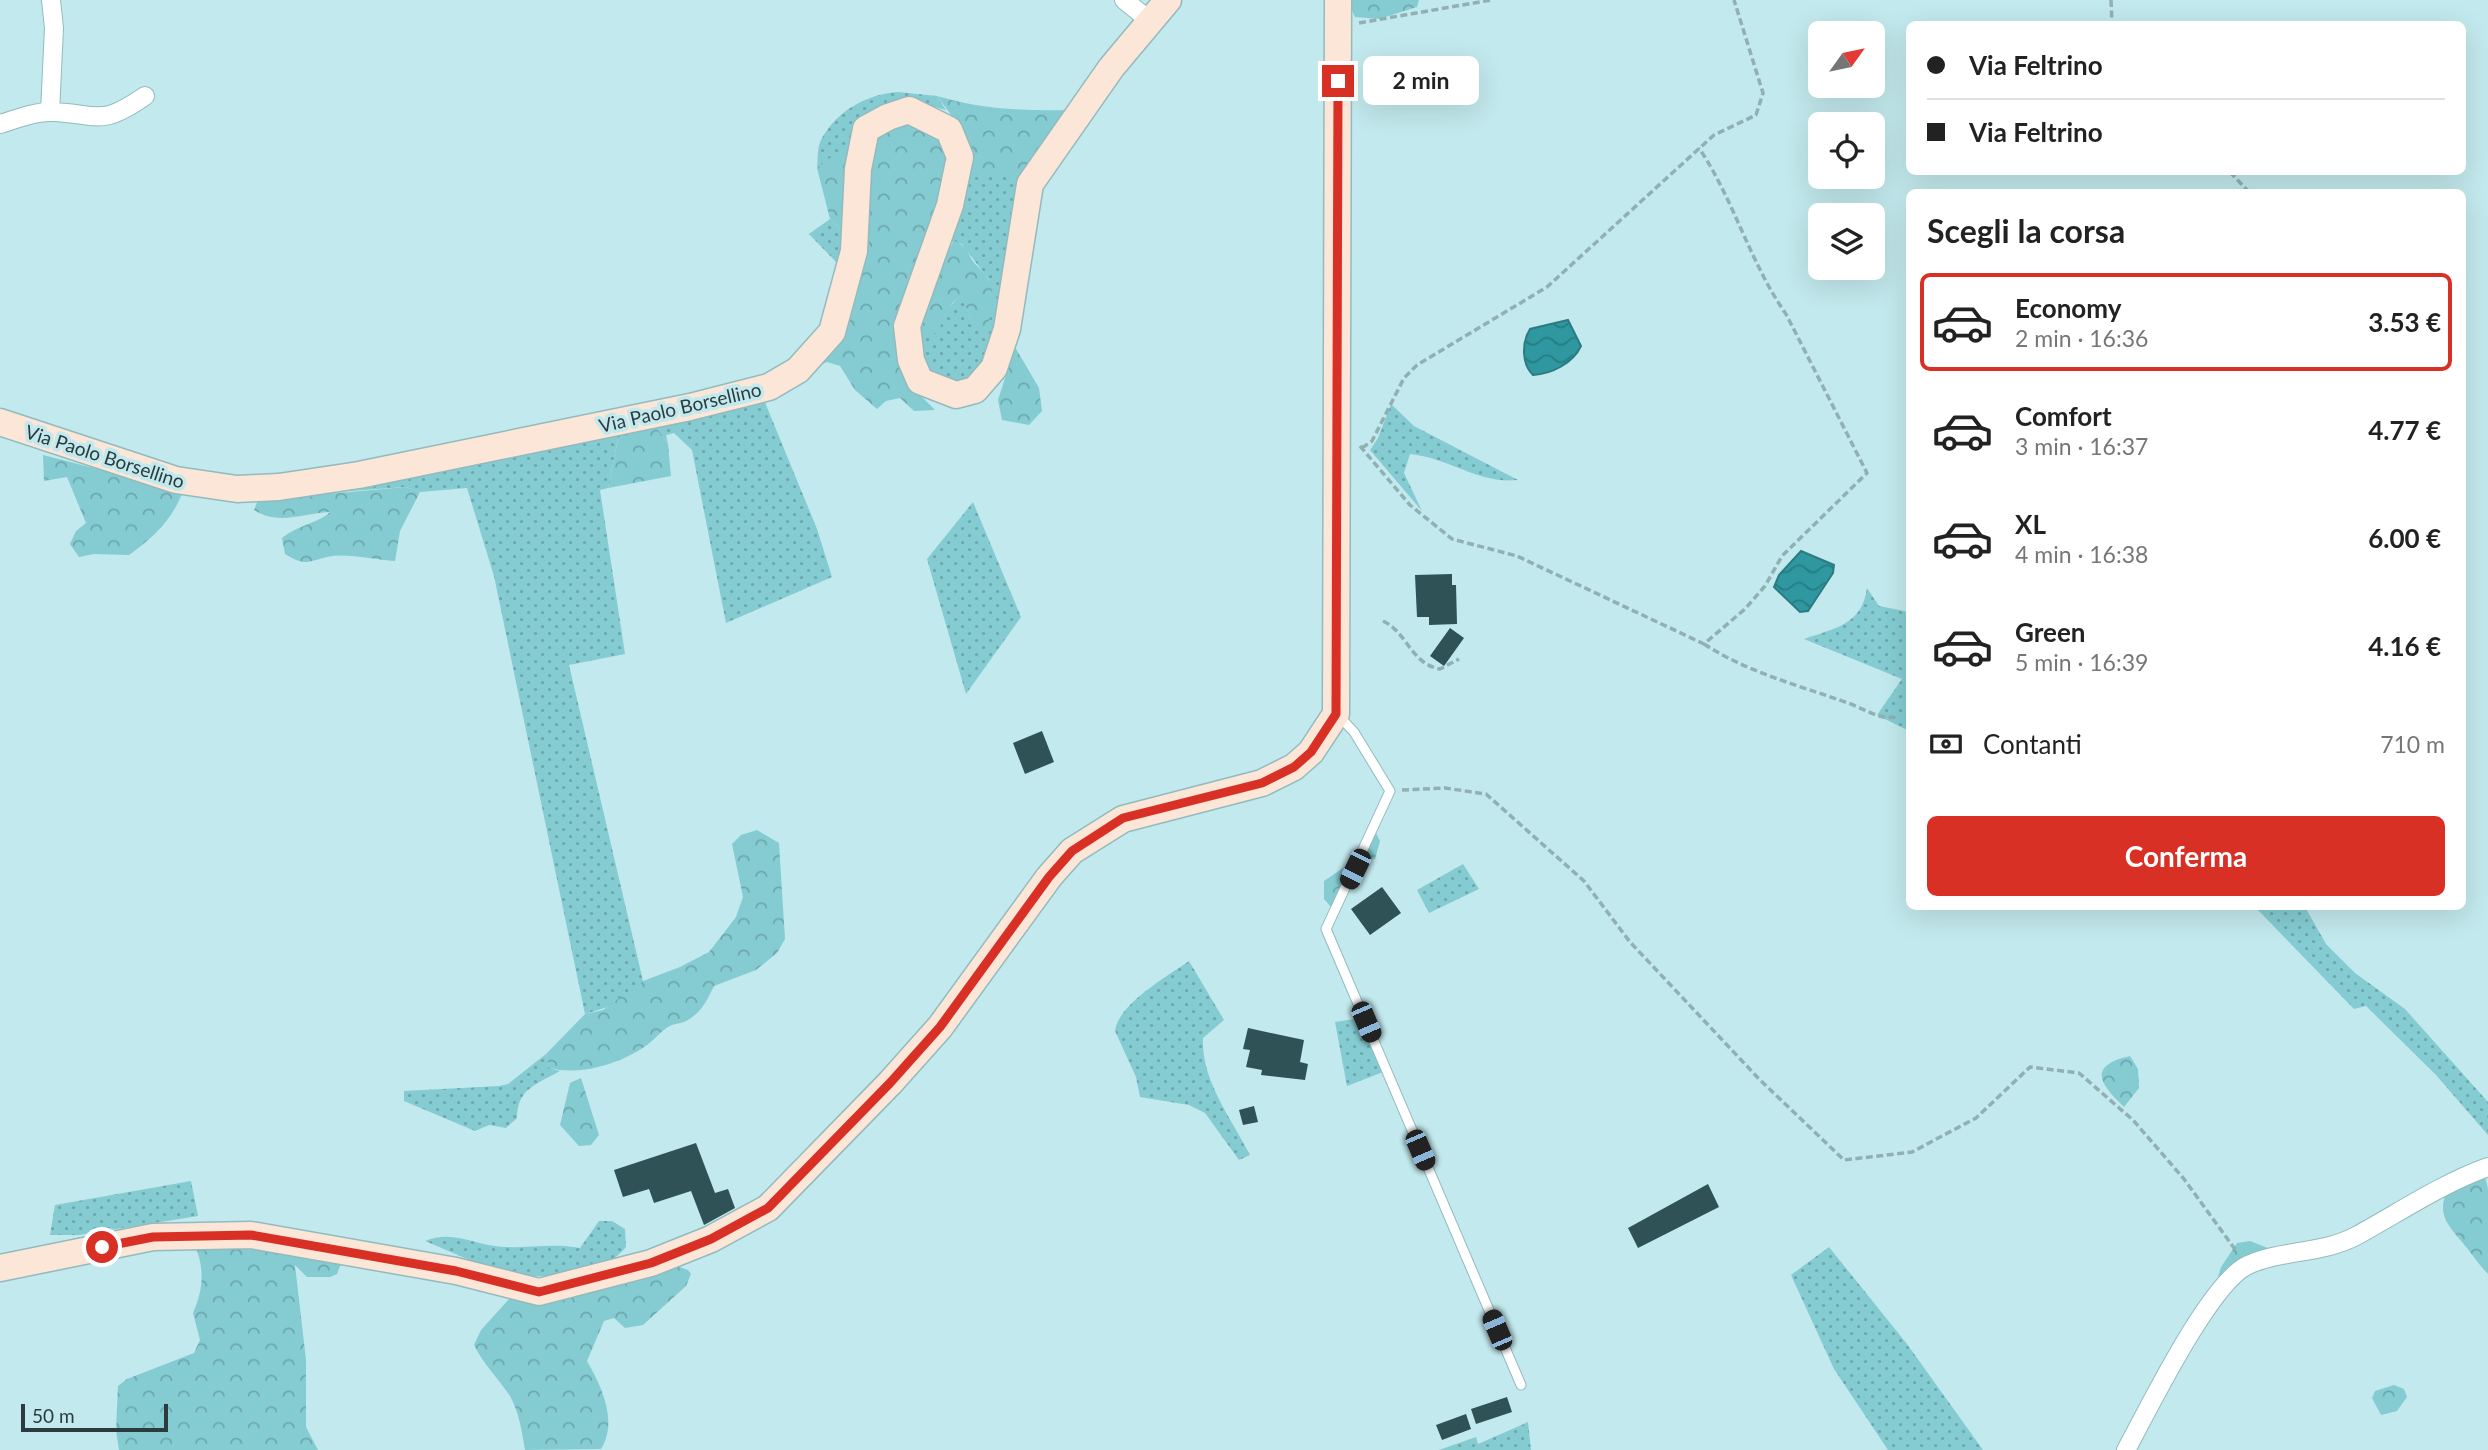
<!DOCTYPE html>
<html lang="it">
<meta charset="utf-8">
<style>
:root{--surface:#fff;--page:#f6f6f6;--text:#222;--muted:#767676;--line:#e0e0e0;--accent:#d93025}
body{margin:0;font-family:Lato,sans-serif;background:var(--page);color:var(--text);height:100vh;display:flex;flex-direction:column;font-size:26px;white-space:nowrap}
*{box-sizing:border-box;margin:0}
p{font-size:23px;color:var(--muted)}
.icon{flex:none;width:38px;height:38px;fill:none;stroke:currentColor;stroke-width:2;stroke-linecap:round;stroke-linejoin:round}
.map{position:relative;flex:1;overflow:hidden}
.details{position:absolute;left:1906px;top:189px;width:560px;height:721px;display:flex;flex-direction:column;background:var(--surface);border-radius:10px;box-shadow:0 7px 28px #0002}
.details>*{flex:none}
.hud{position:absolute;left:1906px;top:21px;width:560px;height:154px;border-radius:10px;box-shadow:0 7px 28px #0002;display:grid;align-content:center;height:154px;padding:0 21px;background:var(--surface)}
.needle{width:46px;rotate:57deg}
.tools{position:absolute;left:1808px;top:21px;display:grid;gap:14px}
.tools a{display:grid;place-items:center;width:77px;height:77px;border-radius:10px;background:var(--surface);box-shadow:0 7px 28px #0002;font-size:35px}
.scale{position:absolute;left:21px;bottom:18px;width:147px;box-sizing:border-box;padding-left:7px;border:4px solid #2c3b3d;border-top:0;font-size:19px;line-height:24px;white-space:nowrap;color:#2c3b3d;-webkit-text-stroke:5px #c2e9ed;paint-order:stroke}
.end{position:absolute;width:32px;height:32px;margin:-16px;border:9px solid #d93025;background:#fff;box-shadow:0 0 0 4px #fff}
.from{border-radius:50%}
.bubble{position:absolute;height:49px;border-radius:10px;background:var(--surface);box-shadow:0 7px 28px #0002;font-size:23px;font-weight:700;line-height:49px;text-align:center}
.car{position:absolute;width:21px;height:42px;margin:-21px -10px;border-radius:9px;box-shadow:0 0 5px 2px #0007;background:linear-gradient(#222 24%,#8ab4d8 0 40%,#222 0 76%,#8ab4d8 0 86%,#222 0)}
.hud b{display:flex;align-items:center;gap:24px;height:66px;font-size:26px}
.hud b+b{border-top:2px solid var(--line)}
.hud i{width:18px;height:18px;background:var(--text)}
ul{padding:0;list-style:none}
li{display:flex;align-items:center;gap:21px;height:98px;margin:0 14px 10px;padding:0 7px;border:4px solid transparent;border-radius:10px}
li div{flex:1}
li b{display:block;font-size:26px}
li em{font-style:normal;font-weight:700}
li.current{border-color:var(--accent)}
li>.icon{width:63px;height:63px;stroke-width:1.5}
h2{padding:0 21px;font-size:32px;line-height:84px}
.pay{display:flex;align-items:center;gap:18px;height:77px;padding:0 21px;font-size:26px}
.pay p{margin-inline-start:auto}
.action{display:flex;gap:14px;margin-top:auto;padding:14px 21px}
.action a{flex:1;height:80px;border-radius:10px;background:var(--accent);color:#fff;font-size:28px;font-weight:700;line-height:80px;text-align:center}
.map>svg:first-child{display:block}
.grass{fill:url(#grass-dots)}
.forest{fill:url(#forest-crowns)}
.water{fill:url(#water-waves);stroke:#2d7b82;stroke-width:2}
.building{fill:#2e5255}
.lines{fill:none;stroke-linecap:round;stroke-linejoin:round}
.lane-casing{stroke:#93babd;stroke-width:11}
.street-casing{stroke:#93babd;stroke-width:20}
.secondary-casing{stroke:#93babd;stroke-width:29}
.path{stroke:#91b0b3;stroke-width:3.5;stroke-dasharray:7 3.5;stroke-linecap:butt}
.lane{stroke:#fff;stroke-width:9}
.street{stroke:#fff;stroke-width:18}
.secondary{stroke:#fbe6d8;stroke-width:26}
.route{stroke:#d93025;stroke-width:9}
.labels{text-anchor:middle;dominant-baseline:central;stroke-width:7;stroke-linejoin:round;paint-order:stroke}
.street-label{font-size:19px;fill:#2c3b3d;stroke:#c2e9ed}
</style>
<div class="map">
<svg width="2488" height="1450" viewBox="0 0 2488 1450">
<defs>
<pattern id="grass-dots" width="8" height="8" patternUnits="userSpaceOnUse" patternTransform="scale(1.75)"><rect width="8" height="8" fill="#84ccd2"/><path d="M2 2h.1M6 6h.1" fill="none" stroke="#6ca7ac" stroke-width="1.8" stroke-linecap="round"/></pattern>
<pattern id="forest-crowns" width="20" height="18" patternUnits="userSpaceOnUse" patternTransform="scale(1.75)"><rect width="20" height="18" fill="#84ccd2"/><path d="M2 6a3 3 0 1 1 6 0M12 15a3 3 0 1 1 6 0" fill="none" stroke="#6ca7ac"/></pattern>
<pattern id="water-waves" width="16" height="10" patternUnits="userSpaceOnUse" patternTransform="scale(1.75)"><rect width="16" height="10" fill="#2e979f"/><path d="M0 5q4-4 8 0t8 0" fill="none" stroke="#277c83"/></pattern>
</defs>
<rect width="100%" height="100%" fill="#c2e9ed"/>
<path class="grass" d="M898 92 937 96 946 110 912 101 854 150 817 168C818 160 817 147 821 140 836 111 867 94 898 92Z
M1034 164 992 352 982 371 959 384C925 376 925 370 920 336L961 295 971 318 989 280 962 244 951 242 967 171Z
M830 219 845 233 839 265 809 234Z
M764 400 817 529 832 577 726 623 692 450 674 433 666 435 668 444 654 424Z
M1391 404 1414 426 1518 480C1477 484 1450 458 1410 454L1404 473 1422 511 1370 450 1378 438Z
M627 429 618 439 608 488 600 490 625 654 569 665 643 981 614 1005 585 1014 494 576 467 488 420 492 406 487 335 492Z
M973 502 1021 617 966 694 927 559Z
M1867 588 1879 606 1909 612V731L1877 715 1902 679 1804 639C1835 628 1862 625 1867 588Z
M1463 864 1479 889 1429 913 1417 890Z
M2255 907H2305L2326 944 2355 973 2405 1009 2488 1102V1135L2436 1075 2366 1006 2354 1009Z
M1189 961 1224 1020 1203 1038C1201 1080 1231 1118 1250 1155L1239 1160 1205 1113 1189 1105 1140 1097 1136 1077 1115 1031C1118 1004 1168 976 1189 961Z
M1361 1018 1383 1072 1347 1086 1335 1022Z
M546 1054 549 1068 560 1071C538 1084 517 1088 517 1118L506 1128 489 1125 475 1131 404 1101V1091L499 1086 508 1084Z
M191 1181 198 1216 79 1235H50L55 1205Z
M599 1221H612L625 1229 626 1247C614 1261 604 1264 586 1270 526 1288 479 1264 425 1241 454 1229 475 1246 504 1247 531 1248 554 1243 580 1248Z
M1829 1247 1907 1344 1983 1450H1888L1834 1369 1791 1275Z
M1528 1422 1531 1450H1439L1476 1437 1478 1444Z"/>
<path class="forest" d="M1347 0H1419L1417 7 1379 19 1355 17Z
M937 96C980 109 1022 111 1067 110 1057 126 1048 149 1035 163 1019 179 986 181 967 171L955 120Z
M905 125 922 129 941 139 949 161 936 216 911 386 935 410 914 411 900 398 886 401 877 409 855 390 840 366 827 362 817 366 867 209 875 134Z
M854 150 845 233 830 219 817 168 835 154Z
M954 240 968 249C969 263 984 269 989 281 994 293 993 320 984 329L971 318 961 296 952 303 937 333 920 336 917 321 925 296Z
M1015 347 1039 388 1042 411 1029 425 1002 420 998 400Z
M654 424 668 444 671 476 608 488 618 439 627 429Z
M43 455 183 491C173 519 153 538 129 555L94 554 79 557 70 544 76 531 86 523 67 477 44 481Z
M406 487 420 492 400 531 395 561C376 560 352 554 333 556 310 559 309 569 285 554L282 538C298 525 321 522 330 512 303 513 279 526 254 510L258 500Z
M1372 825 1380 841 1375 859 1361 861C1349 879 1351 895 1332 908L1324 899V881L1349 864Z
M757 830 779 843 785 939 777 953 756 970 714 986C707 1000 702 1012 688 1020 682 1024 674 1023 668 1027 660 1032 654 1040 647 1045 620 1064 581 1076 549 1068L546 1054 585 1014 603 1010 643 981 680 967 709 952 736 917 743 897 732 844 741 835Z
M2130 1056 2138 1069 2139 1088 2124 1107C2101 1085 2086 1066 2130 1056Z
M581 1078 599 1135 591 1145 579 1146 560 1125 570 1083Z
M2485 1176 2488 1189V1274C2480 1266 2474 1257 2467 1248 2452 1229 2434 1215 2448 1190Z
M193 1241 345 1253 337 1274 330 1277H307L295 1265 306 1360V1427L318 1450H119L116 1430 118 1386 127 1379 194 1353 200 1340 193 1313C204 1288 205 1266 193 1241Z
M2250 1241 2278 1252 2216 1284 2221 1267 2237 1243Z
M666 1262 688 1270 691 1274 686 1286 643 1325 625 1328 614 1318 604 1321 587 1361C602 1387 618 1422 601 1449L525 1450C522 1432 519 1412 510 1396 498 1378 484 1365 474 1345L481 1330 511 1297 586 1293 612 1287Z
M2394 1385 2404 1389 2407 1397 2397 1411 2381 1415 2372 1398 2375 1391Z"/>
<path class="water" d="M1568 320 1581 346C1573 363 1552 374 1533 375 1521 363 1522 342 1530 329Z
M1801 551 1834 565 1833 573 1808 611 1800 612 1774 587 1779 575Z"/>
<path class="building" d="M1452 574V585H1456L1457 624 1429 625V617H1417L1415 575Z
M1450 628 1464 638 1444 666 1430 656Z
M1042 731 1054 762 1025 774 1013 743Z
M1382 887 1401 913 1370 935 1351 909Z
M1248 1028 1304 1040 1300 1062 1308 1064 1305 1080 1261 1075 1262 1070 1246 1067 1250 1050 1243 1049Z
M1254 1106 1258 1122 1243 1125 1239 1110Z
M696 1143 715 1193 728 1189 735 1208 704 1225 691 1191 654 1203 649 1189 623 1197 614 1170Z
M1708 1184 1719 1207 1638 1248 1628 1228Z
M1507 1397 1512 1412 1476 1424 1471 1409Z
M1466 1414 1471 1429 1442 1440 1436 1425Z"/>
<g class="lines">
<defs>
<path id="lane" d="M1338 715 1354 732 1390 791 1326 929 1521 1385"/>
<path id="street" d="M1124 0 1149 20
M50 112 54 28 51 0
M0 124C17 119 35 111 53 112 100 114 100 127 145 96
M2126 1450C2148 1410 2210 1282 2248 1265 2281 1250 2322 1254 2356 1236 2400 1212 2441 1184 2488 1167"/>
<path id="secondary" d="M0 422 176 480 237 489 279 487 359 475 690 407 769 387 798 370 832 332 854 251 858 169 866 129 888 117 909 110 949 130 960 157 950 205 907 326 911 360 920 381 956 395 975 390 994 368 1007 329 1030 184 1111 68 1168 0
M0 1268 153 1237 251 1235 456 1271 539 1292 651 1263 711 1239 768 1208 890 1083 940 1027 1049 877 1072 851 1123 819 1262 783 1294 767 1311 752 1336 714 1338 0"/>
</defs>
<use href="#lane" class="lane-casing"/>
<use href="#street" class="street-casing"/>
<use href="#secondary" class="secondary-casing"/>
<path class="path" d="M2111 0 2112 24
M1359 23 1491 0
M2230 172 2249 192
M1360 446 1410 505 1452 539 1517 556 1704 644 1745 609 1765 586 1782 556 1867 473 1786 314C1750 263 1734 200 1699 148
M1362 448 1372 441 1404 378 1417 365 1547 287 1714 135 1756 115 1763 93 1734 0
M1383 621C1407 632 1411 664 1440 669L1459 659
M1704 644C1749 673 1798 685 1848 703 1863 708 1879 720 1894 717
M1402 790 1445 788 1486 794 1584 881 1630 942 1760 1080 1844 1160 1912 1152 1976 1118 2030 1067 2079 1073 2133 1120 2184 1179 2237 1252"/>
<use href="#lane" class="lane"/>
<use href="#street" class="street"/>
<use href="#secondary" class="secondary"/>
</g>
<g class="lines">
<path class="route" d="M102 1247 153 1237 251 1235 456 1271 539 1292 651 1263 711 1239 768 1208 890 1083 940 1027 1049 877 1072 851 1123 818 1262 783 1294 767 1311 752 1336 714 1338 81"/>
</g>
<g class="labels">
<g class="street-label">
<text transform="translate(680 407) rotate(-13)">Via Paolo Borsellino</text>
<text transform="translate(105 456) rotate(18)">Via Paolo Borsellino</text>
</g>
</g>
</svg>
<div class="tools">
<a><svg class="needle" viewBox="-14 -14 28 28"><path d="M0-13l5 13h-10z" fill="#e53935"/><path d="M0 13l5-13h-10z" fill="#767676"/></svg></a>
<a><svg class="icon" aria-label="locate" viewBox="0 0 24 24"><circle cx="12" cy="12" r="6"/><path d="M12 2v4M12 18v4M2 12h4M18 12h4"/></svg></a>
<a><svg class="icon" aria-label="layers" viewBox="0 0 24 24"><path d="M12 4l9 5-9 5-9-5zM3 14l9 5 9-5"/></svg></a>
</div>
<div class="scale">50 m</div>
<i class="end from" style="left:102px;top:1247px"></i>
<i class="end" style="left:1338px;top:81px"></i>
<div class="bubble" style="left:1363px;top:56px;width:116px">2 min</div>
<i class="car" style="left:1355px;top:869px;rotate:206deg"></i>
<i class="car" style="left:1366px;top:1022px;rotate:157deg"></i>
<i class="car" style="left:1420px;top:1150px;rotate:157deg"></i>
<i class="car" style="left:1497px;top:1330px;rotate:337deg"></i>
<div class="hud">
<b><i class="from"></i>Via Feltrino</b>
<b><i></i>Via Feltrino</b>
</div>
<section class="details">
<h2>Scegli la corsa</h2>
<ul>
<li class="current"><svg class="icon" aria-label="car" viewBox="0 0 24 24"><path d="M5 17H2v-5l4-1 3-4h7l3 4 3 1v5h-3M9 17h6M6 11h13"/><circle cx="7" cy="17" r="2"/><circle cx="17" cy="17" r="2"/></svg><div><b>Economy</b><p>2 min · 16:36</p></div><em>3.53 €</em></li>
<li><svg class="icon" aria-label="car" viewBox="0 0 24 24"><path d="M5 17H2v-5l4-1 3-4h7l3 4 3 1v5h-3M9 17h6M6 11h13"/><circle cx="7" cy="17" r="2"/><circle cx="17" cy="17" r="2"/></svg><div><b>Comfort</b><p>3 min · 16:37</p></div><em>4.77 €</em></li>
<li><svg class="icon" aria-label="car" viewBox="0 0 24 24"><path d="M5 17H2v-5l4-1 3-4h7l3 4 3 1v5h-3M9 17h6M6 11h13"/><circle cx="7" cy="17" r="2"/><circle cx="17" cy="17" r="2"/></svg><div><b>XL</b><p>4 min · 16:38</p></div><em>6.00 €</em></li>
<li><svg class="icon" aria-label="car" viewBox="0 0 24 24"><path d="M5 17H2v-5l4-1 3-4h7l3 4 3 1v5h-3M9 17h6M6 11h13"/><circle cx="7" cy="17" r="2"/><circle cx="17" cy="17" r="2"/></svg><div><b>Green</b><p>5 min · 16:39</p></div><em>4.16 €</em></li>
</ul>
<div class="pay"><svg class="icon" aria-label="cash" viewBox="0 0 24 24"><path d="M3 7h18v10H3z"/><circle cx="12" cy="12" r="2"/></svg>Contanti<p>710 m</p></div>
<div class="action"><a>Conferma</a></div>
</section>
</div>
